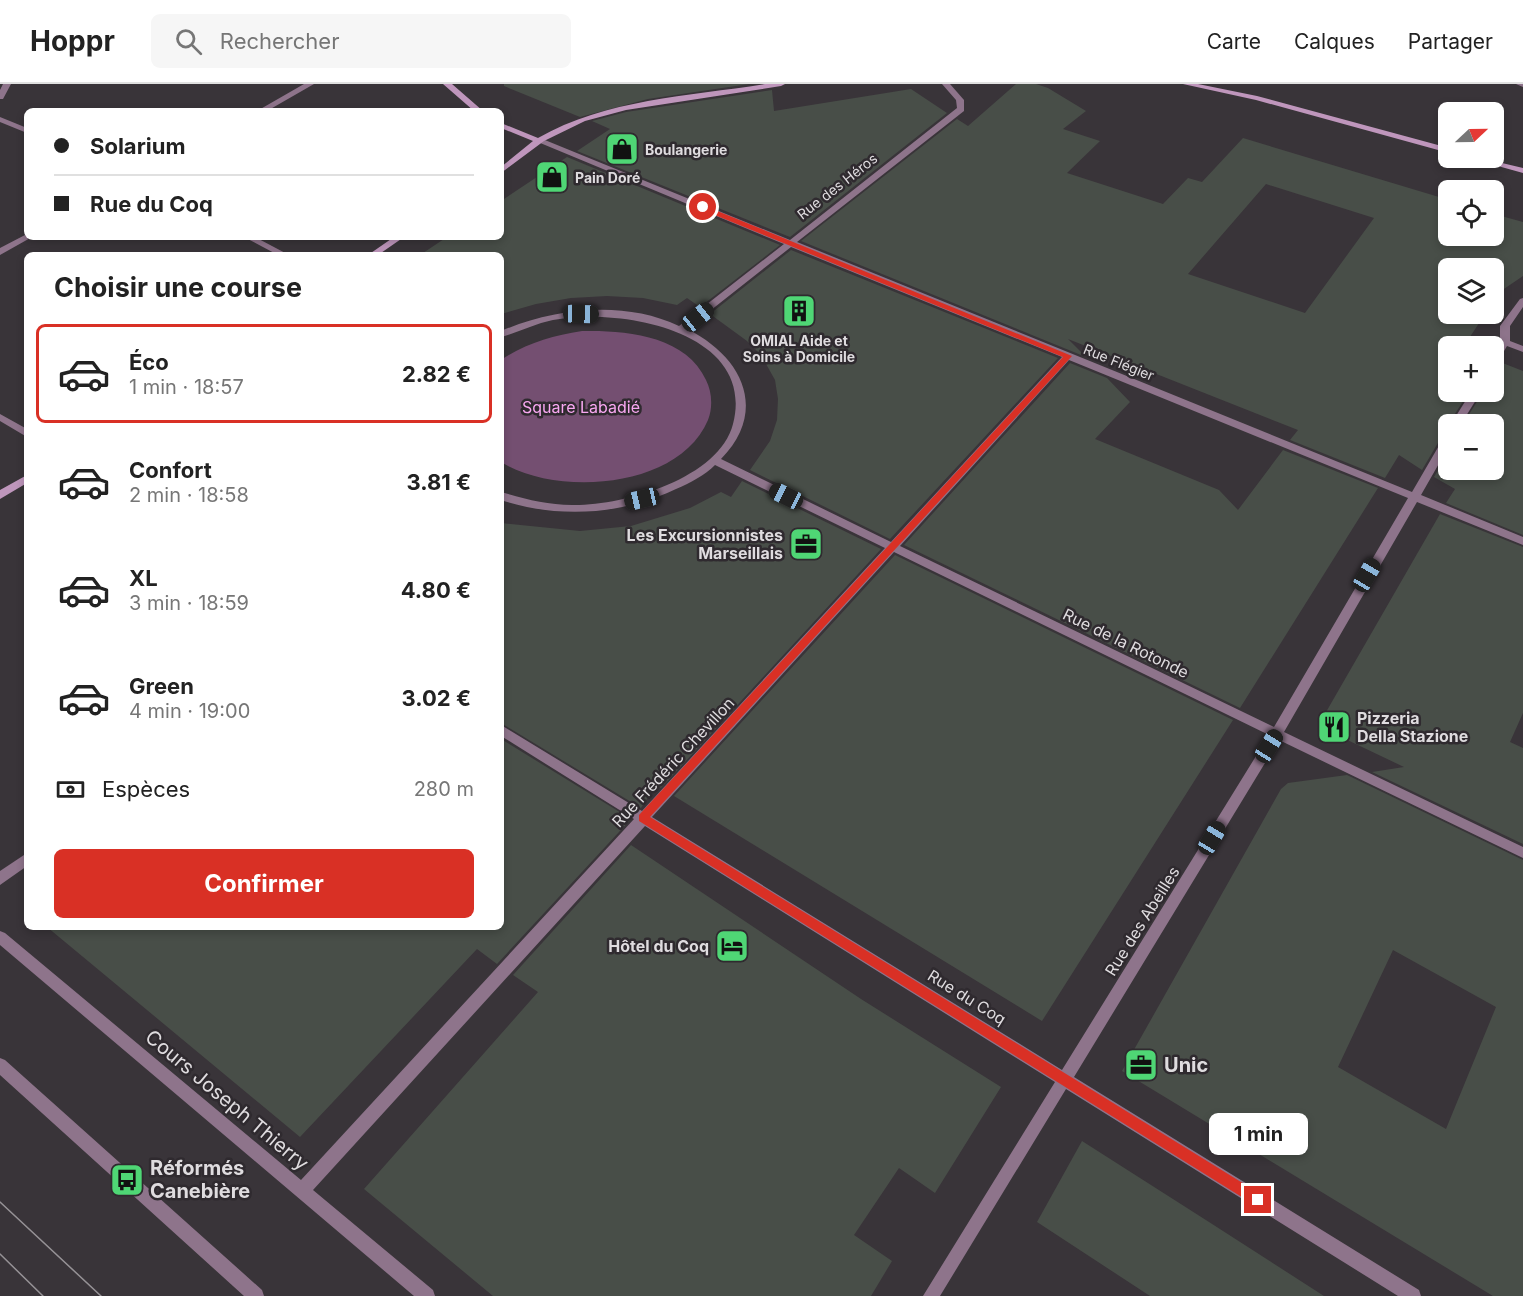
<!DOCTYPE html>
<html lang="fr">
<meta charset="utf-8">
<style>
:root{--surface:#fff;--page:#f6f6f6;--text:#222;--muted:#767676;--line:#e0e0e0;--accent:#d93025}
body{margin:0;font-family:Inter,sans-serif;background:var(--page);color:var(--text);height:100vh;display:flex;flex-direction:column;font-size:22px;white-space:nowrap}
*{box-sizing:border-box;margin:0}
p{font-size:20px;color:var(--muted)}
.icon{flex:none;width:33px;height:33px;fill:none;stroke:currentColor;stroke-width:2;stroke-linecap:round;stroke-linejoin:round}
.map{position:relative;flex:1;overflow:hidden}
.sheet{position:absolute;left:24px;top:168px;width:480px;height:678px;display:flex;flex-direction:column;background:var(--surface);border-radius:9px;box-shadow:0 3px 9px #0003}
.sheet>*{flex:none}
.guide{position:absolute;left:24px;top:24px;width:480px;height:132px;border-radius:9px;box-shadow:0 3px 9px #0003;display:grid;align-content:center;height:132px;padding:0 30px;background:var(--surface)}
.needle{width:39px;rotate:68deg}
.buttons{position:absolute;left:1438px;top:18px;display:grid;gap:12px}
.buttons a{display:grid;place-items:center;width:66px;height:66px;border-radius:9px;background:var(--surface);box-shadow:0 3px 9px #0003;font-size:30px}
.end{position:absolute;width:27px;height:27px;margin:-14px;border:8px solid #d93025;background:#fff;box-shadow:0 0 0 3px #fff}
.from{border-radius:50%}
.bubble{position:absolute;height:42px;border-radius:9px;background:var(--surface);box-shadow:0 3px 9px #0003;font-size:20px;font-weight:700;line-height:42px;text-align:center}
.car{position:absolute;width:18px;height:36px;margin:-18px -9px;border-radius:8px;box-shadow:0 0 4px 2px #0007;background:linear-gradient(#222 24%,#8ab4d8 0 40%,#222 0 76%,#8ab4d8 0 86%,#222 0)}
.guide b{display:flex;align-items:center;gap:21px;height:57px;font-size:22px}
.guide b+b{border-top:2px solid var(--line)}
.guide i{width:15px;height:15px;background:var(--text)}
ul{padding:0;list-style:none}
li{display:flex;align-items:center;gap:18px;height:99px;margin:0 12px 9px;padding:0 18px;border:3px solid transparent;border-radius:9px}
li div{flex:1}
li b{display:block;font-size:22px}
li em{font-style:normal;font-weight:700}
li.selected{border-color:var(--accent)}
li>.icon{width:54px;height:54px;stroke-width:1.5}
h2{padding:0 30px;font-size:27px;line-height:72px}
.pay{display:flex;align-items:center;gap:15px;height:66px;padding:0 30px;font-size:22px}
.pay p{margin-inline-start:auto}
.primary-button{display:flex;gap:12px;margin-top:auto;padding:12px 30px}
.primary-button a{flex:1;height:69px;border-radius:9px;background:var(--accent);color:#fff;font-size:24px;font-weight:700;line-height:69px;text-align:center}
header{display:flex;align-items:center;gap:36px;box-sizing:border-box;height:84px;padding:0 30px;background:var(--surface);border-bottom:2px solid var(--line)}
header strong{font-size:28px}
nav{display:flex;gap:33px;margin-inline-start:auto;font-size:21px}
.search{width:420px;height:54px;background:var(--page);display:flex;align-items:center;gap:15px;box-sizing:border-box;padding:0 21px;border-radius:9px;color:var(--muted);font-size:22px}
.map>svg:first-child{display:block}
.green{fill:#744f71}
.building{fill:#484e48;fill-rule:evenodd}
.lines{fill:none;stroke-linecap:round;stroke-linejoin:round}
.service{fill:#8e748b;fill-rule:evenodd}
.minor{fill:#8e748b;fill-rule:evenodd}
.secondary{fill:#bf96bc;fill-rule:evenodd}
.tram{stroke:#969296;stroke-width:1.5}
.route{fill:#d93025}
.labels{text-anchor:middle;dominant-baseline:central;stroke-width:5;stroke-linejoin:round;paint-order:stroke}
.far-poi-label{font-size:14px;font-weight:bold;fill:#dfdcdf;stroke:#2f2a2f;text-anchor:start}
.far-street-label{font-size:14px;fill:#dfdcdf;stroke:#2f2a2f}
.park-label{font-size:16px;fill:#f9a8f2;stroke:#2f2a2f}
.poi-label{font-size:16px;font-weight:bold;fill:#dfdcdf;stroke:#2f2a2f;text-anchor:end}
.street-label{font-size:16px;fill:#dfdcdf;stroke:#2f2a2f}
.near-poi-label{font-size:20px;font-weight:bold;fill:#dfdcdf;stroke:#2f2a2f;text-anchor:start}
.near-street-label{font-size:20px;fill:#dfdcdf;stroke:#2f2a2f}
</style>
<header>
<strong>Hoppr</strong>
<div class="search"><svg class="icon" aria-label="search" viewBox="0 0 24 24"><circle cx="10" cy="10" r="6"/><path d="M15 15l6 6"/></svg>Rechercher</div>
<nav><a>Carte</a><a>Calques</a><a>Partager</a></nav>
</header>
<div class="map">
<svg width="1523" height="1212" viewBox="0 0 1523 1212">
<rect width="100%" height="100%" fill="#393439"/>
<path class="green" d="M582 247C624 246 686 251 706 296 712 308 713 323 708 336 679 405 557 413 501 378V276C526 259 552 252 582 247Z"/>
<path class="building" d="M504 0H749L648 15 580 33 504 2Z
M1016 0H1036L1048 4 1086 27 1063 45 1100 57 1067 89 1163 120 1188 94 1202 98 1243 54 1449 116V152H1494V130L1523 138V192L1498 209 1494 216V184H1449V230H1485L1464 262H1449V308H1469L1449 339V348L1442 352 1422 386 1399 371 1385 394 1290 356 1298 346 1068 255 1086 273 801 157 957 35 968 42ZM1266 100 1374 134 1305 229 1188 190Z
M911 5 947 29 790 153 577 67 610 45 592 37 626 28 772 6 774 27Z
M567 73 780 161 700 223 687 214 677 221 643 214 607 212 571 214 536 220 501 230V171H420L447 153H501V117Z
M791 166 1058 274 890 455 750 386 770 357 777 336 778 315 775 296 761 271 747 257 710 230Z
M1500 278 1523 287V451L1446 419 1455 405 1434 393 1449 367V386H1494V340H1463L1483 308H1494V282Z
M1070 279 1107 294 1130 318 1095 355 1219 406 1238 426 1283 366 1378 404 1240 624 904 461Z
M742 397 881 465 661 704 656 701 641 724 501 639V439L580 447 631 442 690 424 721 408 731 413Z
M1440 430 1523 463V629L1510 658 1523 664V760L1372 688 1404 683 1318 642Z
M895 471 1233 636 1042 937 674 712Z
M501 655 631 735 497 880 477 865 300 1053 47 843H501Z
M1347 691 1523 776V1212H1493L1122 987 1281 705 1288 699ZM1393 866 1496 923 1446 1045 1338 983Z
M631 761 861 915 1001 1003 935 1109 899 1084 854 1151 892 1177 871 1212H493L364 1105 538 908 513 891Z
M1082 1057 1209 1138 1324 1212H1150L1037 1138Z"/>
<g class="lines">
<path class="service" d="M1516 0H1523V3Z"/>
<path class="minor" d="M3 0H11L3 15H0V6Z
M304 0H314L267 27H257Z
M942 0H950L964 16V27L797 158 1412 408 1444 353 1449 350V362L1421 411 1523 453V461L1417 418 1284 648 1523 763V774L1279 656 1074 993 1419 1206 1421 1212H1398L1066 1005 940 1212H923L1055 998 645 742 313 1106 433 1206 435 1212H414L0 861V847L5 849 301 1096 634 735 501 652V641L642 727 885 464 715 381C705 391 690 399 676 405 620 431 560 435 501 416V408C525 415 547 421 572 421 622 422 719 395 733 340 757 246 617 223 553 236 534 240 519 248 501 253V247C555 224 624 216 679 242L784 160 533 56 540 54 790 156 957 24 956 16ZM791 163 1062 273 891 458 721 375C769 326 742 272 687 245ZM1069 276 1408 414 1274 643 900 462ZM894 468 1269 651 1062 986 652 733Z
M0 33 27 44V49L0 38Z
M25 151 32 153 0 171V164Z
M244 153H255L289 171H278Z
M1523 214V223L1510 242V257L1523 262V268L1507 262 1497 279 1494 280V269L1500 258V242L1520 215Z
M1471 308H1481L1461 340H1451Z
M0 330 27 345V353L0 337Z
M27 769V782L0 801V787Z
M0 974 5 976 262 1206 264 1212H244L0 991Z"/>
<path class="secondary" d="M443 0H452L483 27H474Z
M765 0H785L781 2 626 26 585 37 544 57 501 89V83L533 57 501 44V39L538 54C606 15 689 12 765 0Z
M1183 0H1198L1257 12 1449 64V69L1256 16Z
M1469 74H1481L1523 84V89Z
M394 153H404L378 171H368Z
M27 391V399L0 415V406Z"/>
<path class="tram" d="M0 1118 101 1212
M0 1170 43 1212"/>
</g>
<path class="route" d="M700 122H705L1072 272 650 733 1262 1111 1264 1116 1262 1120 1258 1122 1253 1120 639 737V731L1063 273 700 125Z"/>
<defs>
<symbol id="shop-square" viewBox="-11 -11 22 22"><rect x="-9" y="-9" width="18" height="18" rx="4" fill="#4fd675" stroke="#2f2a2f"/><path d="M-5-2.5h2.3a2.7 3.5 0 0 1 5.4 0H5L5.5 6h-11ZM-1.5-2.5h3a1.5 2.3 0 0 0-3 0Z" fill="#111"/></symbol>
<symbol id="building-square" viewBox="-11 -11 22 22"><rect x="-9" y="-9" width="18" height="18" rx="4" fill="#4fd675" stroke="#2f2a2f"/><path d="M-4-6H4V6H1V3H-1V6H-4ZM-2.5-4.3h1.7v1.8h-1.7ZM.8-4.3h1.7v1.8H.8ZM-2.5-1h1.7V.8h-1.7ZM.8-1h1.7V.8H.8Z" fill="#111"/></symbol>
<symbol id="office-square" viewBox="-11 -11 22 22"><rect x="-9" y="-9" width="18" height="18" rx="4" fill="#4fd675" stroke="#2f2a2f"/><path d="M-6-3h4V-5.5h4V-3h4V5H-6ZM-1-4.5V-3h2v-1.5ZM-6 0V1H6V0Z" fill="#111"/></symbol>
<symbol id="restaurant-square" viewBox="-11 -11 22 22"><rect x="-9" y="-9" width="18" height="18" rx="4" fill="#4fd675" stroke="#2f2a2f"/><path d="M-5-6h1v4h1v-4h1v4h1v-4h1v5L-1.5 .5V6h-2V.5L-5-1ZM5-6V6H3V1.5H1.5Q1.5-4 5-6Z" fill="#111"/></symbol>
<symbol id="hotel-square" viewBox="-11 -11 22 22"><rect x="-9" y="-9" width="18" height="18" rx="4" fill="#4fd675" stroke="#2f2a2f"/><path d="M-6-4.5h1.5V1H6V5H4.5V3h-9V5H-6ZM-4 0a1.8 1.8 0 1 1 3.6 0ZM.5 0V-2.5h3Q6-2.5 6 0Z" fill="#111"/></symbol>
<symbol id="bus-square" viewBox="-11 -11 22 22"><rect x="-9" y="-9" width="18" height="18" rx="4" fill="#4fd675" stroke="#2f2a2f"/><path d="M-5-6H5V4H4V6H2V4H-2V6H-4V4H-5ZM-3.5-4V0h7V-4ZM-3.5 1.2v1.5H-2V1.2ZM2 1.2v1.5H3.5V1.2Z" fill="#111"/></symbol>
</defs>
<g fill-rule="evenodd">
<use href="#shop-square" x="603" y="46" width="38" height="38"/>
<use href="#shop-square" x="533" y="74" width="38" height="38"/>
<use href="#building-square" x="780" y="208" width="38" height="38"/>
<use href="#office-square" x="787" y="441" width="38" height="38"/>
<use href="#restaurant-square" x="1315" y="624" width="38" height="38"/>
<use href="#hotel-square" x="713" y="843" width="38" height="38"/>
<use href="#office-square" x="1122" y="962" width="38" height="38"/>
<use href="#bus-square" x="108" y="1077" width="38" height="38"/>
</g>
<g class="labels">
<g class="far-poi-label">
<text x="645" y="65">Boulangerie</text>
<text x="575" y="93">Pain Doré</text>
<text x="799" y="256" text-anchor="middle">OMIAL Aide et<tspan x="799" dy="16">Soins à Domicile</tspan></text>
</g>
<g class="far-street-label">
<text transform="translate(837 102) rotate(-38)">Rue des Héros</text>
<text transform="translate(1119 278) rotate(22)">Rue Flégier</text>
</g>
<g class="park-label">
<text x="581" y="323">Square Labadié</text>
</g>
<g class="poi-label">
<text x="783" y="451">Les Excursionnistes<tspan x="783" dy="18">Marseillais</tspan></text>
<text x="1357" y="634" text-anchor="start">Pizzeria<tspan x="1357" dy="18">Della Stazione</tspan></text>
<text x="709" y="862">Hôtel du Coq</text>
</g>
<g class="street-label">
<text transform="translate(1126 559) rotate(26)">Rue de la Rotonde</text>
<text transform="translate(673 678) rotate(-47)">Rue Frédéric Chevillon</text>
<text transform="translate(1142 837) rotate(-58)">Rue des Abeilles</text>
<text transform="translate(967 913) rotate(32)">Rue du Coq</text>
</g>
<g class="near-poi-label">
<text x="1164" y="981">Unic</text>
<text x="150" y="1084">Réformés<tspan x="150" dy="23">Canebière</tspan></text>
</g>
<g class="near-street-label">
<text transform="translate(227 1016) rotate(40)">Cours Joseph Thierry</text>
</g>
</g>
</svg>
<div class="buttons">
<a><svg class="needle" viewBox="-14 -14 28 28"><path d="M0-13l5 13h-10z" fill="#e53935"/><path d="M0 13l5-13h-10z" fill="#767676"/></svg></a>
<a><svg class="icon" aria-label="locate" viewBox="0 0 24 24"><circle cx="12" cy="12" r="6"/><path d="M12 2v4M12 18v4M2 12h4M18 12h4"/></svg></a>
<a><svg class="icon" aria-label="layers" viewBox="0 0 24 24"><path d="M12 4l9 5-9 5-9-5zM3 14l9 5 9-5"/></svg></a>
<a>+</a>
<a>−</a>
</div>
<i class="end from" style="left:703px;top:123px"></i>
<i class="end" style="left:1258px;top:1116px"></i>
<div class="bubble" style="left:1209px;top:1029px;width:99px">1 min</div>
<i class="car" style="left:581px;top:230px;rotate:91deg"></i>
<i class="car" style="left:698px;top:233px;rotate:51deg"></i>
<i class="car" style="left:786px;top:412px;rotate:296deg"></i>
<i class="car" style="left:642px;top:415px;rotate:257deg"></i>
<i class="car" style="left:1367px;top:491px;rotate:30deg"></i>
<i class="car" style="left:1269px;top:662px;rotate:32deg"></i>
<i class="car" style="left:1212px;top:754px;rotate:31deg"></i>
<div class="guide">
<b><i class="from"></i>Solarium</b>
<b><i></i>Rue du Coq</b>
</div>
<section class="sheet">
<h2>Choisir une course</h2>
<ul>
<li class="selected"><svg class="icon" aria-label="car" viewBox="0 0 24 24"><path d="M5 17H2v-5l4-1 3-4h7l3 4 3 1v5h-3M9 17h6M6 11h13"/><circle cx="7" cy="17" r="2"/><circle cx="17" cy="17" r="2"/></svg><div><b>Éco</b><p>1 min · 18:57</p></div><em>2.82 €</em></li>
<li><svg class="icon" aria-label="car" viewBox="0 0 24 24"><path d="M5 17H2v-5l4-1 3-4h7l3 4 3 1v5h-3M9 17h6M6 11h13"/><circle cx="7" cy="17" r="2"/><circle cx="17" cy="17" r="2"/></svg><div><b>Confort</b><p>2 min · 18:58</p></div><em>3.81 €</em></li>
<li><svg class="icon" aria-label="car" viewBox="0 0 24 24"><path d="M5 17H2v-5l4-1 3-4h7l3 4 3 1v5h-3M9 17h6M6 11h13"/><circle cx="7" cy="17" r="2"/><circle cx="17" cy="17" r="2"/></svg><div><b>XL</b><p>3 min · 18:59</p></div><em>4.80 €</em></li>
<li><svg class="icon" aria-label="car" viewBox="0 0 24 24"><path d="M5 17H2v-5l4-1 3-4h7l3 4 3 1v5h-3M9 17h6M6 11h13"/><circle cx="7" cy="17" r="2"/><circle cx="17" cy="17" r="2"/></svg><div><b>Green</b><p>4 min · 19:00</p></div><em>3.02 €</em></li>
</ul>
<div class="pay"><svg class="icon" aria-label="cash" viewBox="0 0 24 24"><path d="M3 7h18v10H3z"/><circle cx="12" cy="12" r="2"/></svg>Espèces<p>280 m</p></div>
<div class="primary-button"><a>Confirmer</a></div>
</section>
</div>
